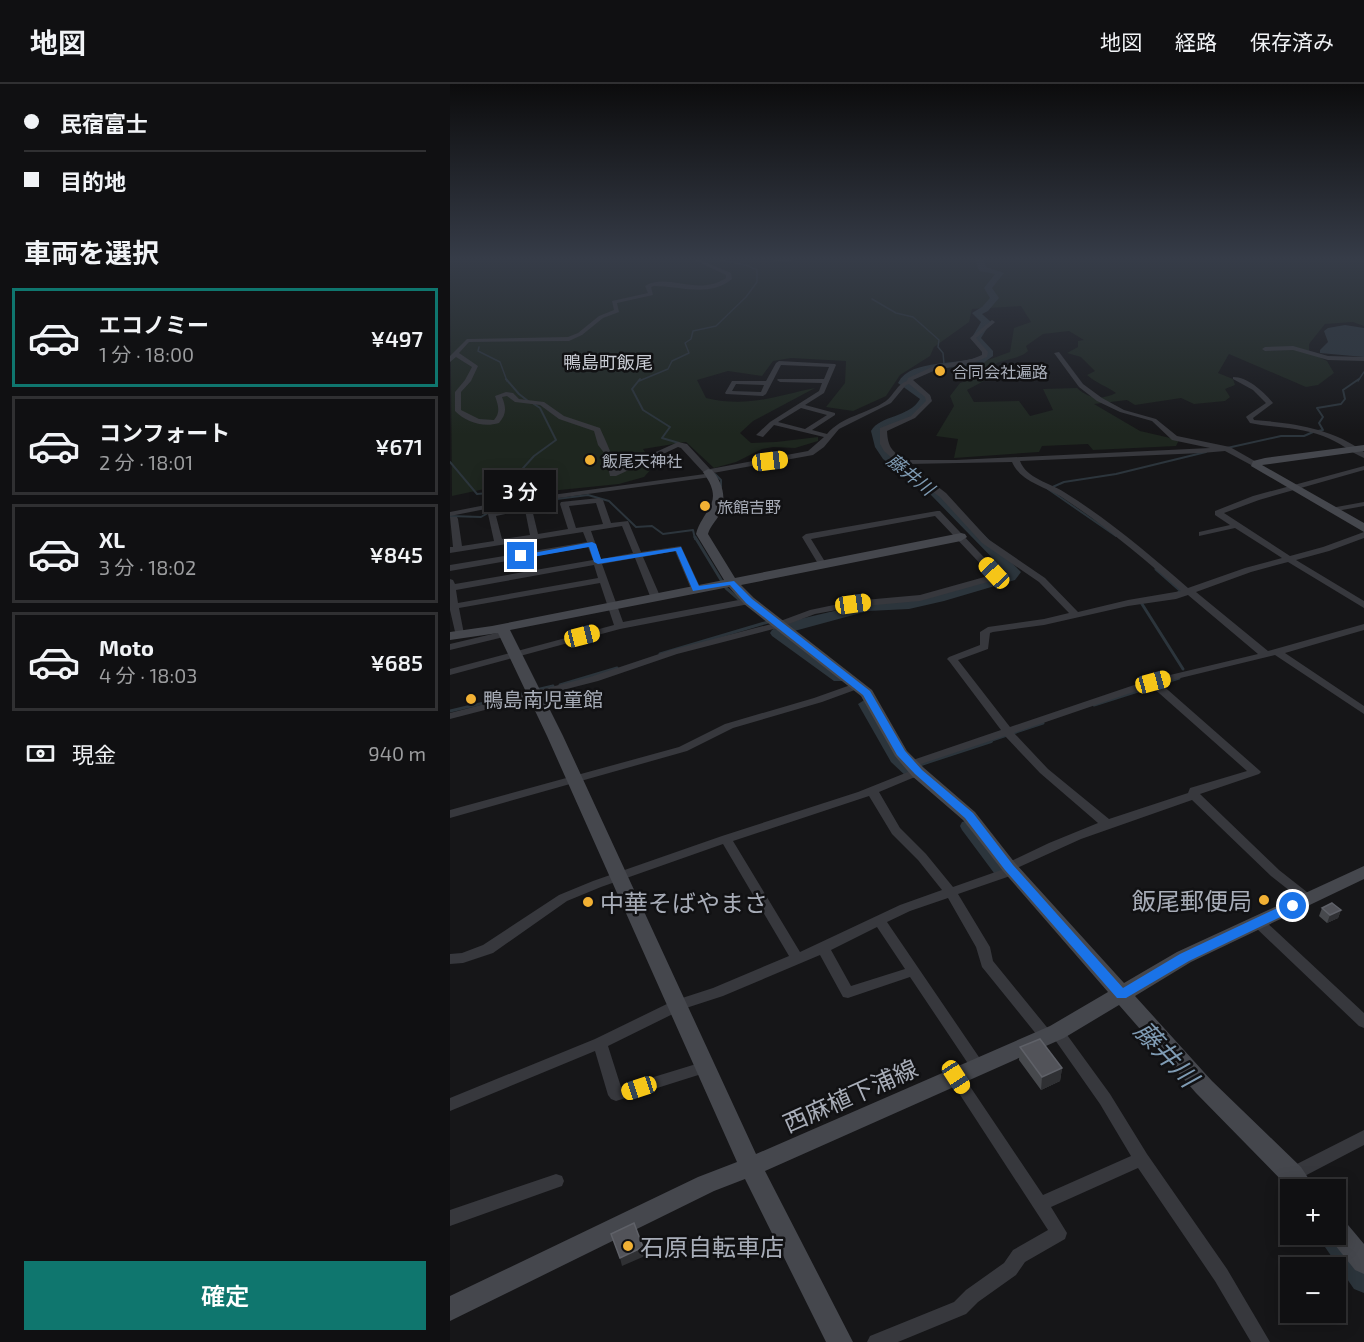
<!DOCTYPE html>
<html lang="ja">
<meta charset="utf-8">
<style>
:root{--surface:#101012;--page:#1e1e20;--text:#f1f3f6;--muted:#9c9d9f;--line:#303032;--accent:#0f766e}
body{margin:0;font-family:"Exo 2","Noto Sans JP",sans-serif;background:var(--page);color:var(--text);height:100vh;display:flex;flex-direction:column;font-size:22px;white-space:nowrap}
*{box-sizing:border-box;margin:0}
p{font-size:20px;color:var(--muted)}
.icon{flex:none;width:33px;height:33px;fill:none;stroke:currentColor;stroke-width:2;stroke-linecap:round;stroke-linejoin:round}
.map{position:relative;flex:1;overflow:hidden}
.details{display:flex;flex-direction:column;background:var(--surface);width:450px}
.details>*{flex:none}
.guide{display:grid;align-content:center;height:132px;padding:0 24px;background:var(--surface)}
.controls{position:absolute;left:830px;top:1095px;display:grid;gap:12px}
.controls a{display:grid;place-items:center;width:66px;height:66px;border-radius:0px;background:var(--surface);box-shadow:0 3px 15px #0003,0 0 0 2px var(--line);font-size:30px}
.end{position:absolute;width:27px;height:27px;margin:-14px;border:8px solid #1a73e8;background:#fff;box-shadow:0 0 0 3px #fff}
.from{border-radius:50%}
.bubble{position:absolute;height:42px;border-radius:0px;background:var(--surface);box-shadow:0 3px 15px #0003,0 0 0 2px var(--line);font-size:20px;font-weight:600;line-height:42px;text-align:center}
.car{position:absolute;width:18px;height:36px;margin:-18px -9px;border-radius:8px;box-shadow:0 0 4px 2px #0007;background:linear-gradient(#f5c518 24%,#345 0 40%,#f5c518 0 76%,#345 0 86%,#f5c518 0)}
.guide b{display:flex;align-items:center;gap:21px;height:57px;font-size:22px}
.guide b+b{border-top:2px solid var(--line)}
.guide i{width:15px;height:15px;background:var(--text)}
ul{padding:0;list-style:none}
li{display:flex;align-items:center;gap:18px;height:99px;margin:0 12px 9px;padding:0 12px;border:3px solid var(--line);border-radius:0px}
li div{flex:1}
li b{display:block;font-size:22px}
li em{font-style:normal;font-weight:600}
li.on{border-color:var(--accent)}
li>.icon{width:54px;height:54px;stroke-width:1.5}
h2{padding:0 24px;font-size:27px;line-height:72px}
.pay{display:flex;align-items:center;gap:15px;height:66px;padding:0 24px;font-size:22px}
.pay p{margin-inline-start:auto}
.button{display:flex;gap:12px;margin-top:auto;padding:12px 24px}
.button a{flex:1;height:69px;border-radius:0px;background:var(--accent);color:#fff;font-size:24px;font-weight:600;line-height:69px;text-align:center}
header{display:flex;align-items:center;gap:36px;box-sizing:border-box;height:84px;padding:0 30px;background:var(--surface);border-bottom:2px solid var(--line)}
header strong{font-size:28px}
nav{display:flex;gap:33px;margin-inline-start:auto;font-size:21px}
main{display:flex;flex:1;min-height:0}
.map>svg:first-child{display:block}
.green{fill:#1e261f;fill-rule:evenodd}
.water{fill:#2c353c}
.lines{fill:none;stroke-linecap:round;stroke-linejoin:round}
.stream-far3{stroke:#2c353c;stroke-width:1.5}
.stream-far2{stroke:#2c353c;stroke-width:2}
.stream-far1{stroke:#2c353c;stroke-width:3}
.stream{stroke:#2c353c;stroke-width:4}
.river{fill:#2c353c;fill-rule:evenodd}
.street{fill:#37383d;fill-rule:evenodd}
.secondary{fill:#45474d;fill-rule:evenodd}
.wall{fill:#47494d}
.shaded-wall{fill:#2f3033}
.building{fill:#525359;stroke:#5f6168;stroke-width:1.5}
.route{fill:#1a73e8}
.poi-dot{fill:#f2b134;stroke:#111113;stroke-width:2}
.labels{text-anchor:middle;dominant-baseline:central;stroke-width:5;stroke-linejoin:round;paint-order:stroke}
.far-poi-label{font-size:16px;fill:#a8adb8;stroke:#111113;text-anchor:start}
.far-quarter-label{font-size:18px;fill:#c9ccd4;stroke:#111113}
.far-water-label{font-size:18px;font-style:italic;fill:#7f9bb3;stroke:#111113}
.poi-label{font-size:20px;fill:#a8adb8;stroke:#111113;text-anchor:start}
.near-poi-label{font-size:24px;fill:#a8adb8;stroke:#111113;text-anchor:start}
.near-street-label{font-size:24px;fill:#a8adb8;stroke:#111113}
.near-water-label{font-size:26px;font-style:italic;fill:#7f9bb3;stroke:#111113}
</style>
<header>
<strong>地図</strong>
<nav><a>地図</a><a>経路</a><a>保存済み</a></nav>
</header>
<main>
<section class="details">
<div class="guide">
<b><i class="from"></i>民宿富士</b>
<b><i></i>目的地</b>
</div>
<h2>車両を選択</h2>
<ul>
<li class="on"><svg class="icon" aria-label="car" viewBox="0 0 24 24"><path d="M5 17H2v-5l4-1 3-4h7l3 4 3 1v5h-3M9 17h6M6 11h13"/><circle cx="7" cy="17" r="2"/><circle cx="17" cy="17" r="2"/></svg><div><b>エコノミー</b><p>1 分 · 18:00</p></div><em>¥497</em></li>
<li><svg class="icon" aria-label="car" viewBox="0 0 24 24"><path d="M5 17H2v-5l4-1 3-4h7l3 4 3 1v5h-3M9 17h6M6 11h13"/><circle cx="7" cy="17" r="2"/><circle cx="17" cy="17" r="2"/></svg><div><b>コンフォート</b><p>2 分 · 18:01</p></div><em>¥671</em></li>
<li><svg class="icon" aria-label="car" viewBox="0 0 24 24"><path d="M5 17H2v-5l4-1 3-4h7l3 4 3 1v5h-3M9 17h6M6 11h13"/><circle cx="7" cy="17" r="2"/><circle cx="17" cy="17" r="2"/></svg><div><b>XL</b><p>3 分 · 18:02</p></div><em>¥845</em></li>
<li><svg class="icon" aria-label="car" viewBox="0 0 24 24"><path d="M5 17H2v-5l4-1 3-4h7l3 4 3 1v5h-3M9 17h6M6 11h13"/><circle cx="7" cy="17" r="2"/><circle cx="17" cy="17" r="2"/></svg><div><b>Moto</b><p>4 分 · 18:03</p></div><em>¥685</em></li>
</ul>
<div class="pay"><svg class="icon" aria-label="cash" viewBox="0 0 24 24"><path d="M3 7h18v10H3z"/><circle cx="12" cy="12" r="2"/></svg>現金<p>940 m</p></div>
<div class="button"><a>確定</a></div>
</section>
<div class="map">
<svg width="914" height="1258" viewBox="0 0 914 1258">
<rect width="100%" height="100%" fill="#161618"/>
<path class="green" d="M0 174H914V242L903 238 875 240 859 260V268L877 277 884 289 868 301 856 303 779 270 768 289 783 295 785 301 775 305 780 313 775 317 744 320 731 314 685 321 677 316 644 320 690 347 729 356 726 362 643 366 638 360 592 362 589 368 504 374 508 355 486 352 504 322 500 312 510 299 533 291 528 287 527 280 560 268 564 244 581 238 571 222 522 225 519 238 484 263 480 272 450 291 436 312 403 327 376 323 395 299 396 277 341 274 323 277 312 292 278 287 247 296 256 314C298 324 325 312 365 304L303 337 290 349 301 359 326 358 368 353V357L345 364 323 363 312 365 286 378 264 384 236 358 193 365 204 382 194 393 169 400 90 408 76 413 58 416 44 403 2 412ZM619 247 634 256 628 257V263L617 269 631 273 645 287 637 291C646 299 656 302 666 309 652 316 639 315 627 304L593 305 603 326 580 332 569 317 524 318 517 306 543 292 541 282C553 275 568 276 578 267L576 262 593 250Z"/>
<path class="water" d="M895 241 914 244V273L870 269V266L878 258 874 247 878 244Z"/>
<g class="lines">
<path class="stream-far3" d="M422 215 446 229 463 233 489 256 488 263 493 269 494 280
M29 263 28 267 50 278 57 297
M189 297 218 285 222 277 239 269 235 259 241 255 243 247 266 242 296 213 307 198V186L296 181 261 174
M908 297 914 288"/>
<path class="stream-far2" d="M56 295 69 310 78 317
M190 295 182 305 193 326 220 343 212 354 229 359
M868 347 873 346 869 339 873 333 867 324 891 320 895 315 893 306 909 295
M777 364 831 352H854L863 348
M0 378 27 410 39 409 50 422 31 433 0 432
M265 390 271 396V403
M39 409 56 403 84 372 106 356 90 324 84 320
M52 422 138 411 159 417 186 443 202 442 213 450 243 446 245 455
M666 452 598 405 614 398 666 390 756 368"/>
<path class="stream-far1" d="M245 453 276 504 291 517
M706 485 731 507 729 508
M692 520 733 585
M322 542 327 549
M210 570 318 538
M110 601 167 584
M86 606 103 602
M644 621 729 594
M0 627 80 608
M536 658 593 639"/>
<path class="stream" d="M468 681 541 657"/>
<path class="river" d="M525 174H533L536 183 554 189 542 204 549 214 538 227 532 230 541 238 531 254 543 267V272L532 280 487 285 459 297 480 312 481 314C470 335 449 334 433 347L441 370 496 412 571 488 565 496 494 517 459 525 418 527 337 549 398 594 396 597H384L322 552 320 549 322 546 331 545 333 542 350 535 418 519 459 517 490 510 556 488 481 411 433 375 425 363 421 347C430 331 459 334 470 315L448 299C461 273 512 283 533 271V268L521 255 531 238 522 229 532 223 540 214 534 204 545 190 529 187Z
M416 615 424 620 454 671 473 690 470 694H458L441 678 408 620Z
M519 736 526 738 558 779 561 784 558 789 551 791 544 789 512 746 510 742 512 738Z
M885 1140 914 1174V1209L904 1205 866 1150H885Z"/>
<path class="street" d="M240 174H245L281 189 282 195C259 214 230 202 204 202L201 203 203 211 167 219 169 228 153 234 132 251 119 257 19 258 9 269 28 282 21 297 11 308V326L29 335 44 336C51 328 48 321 45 312L56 308 63 309 69 315 94 318 114 332 150 344C156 358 163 371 166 386L228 358 237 360 260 385 358 367 374 353 324 341 313 353 306 351 320 338 369 307 372 299 330 298 327 296 328 295H374L379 283 331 281 316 310 313 312 276 310 275 309 282 297H316L326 279 329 277 385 280 386 281 374 309 355 321 385 329V331L362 346 377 350C392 332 417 330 436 317 444 311 447 300 457 297L458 294 484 282 522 275 532 271V268L520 254 542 236 545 238 544 239 526 254 538 268 537 273 523 279 488 285 463 296 480 311 482 317 465 334 437 347C438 363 441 365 453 376H506L760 364 722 356 702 337 670 328 647 317 629 303 604 269 609 268 633 300 652 314 674 326 706 335 727 352 780 363 810 380 803 382 775 367 752 369 570 377C576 394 600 399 614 408 659 436 699 470 738 504L795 484 832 474 785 444 749 452V448L780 441 765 431V427L803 412 914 382V386L809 416 774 429 840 472 873 463 914 448V454L879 467 846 476 914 517V524L838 478 801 488 746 508 818 567 914 540V546L835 569 914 622V630L825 571 710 599 809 686 811 688 809 690 750 710 829 786 862 812 864 815 862 818 858 820 854 818 821 792 742 716 631 755 567 784 568 787 566 790 508 810 540 863 543 877 600 947 602 944 607 942 612 944 660 1010 697 1070 777 1185 820 1258H801L765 1197 688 1084 601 1123 617 1149 615 1155 575 1178 566 1191 528 1218 516 1230 448 1258H417L420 1252 504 1218 516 1206 554 1179 563 1166 598 1146 501 997 499 993 501 989 506 987 511 989 593 1111 681 1072 650 1020 603 953 601 956 596 958 591 956 532 883 526 863 498 814 460 827 437 838 533 979 535 983 533 987 528 989 523 987 460 893 398 914 393 913 370 871 273 912 233 925 158 962 171 1003 256 977 261 979 263 983 261 987 166 1017 161 1015 158 1011 145 967 0 1027V1014L145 955 223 917 263 904 339 872 273 760 151 803 117 817 43 869 13 879 0 880V870L12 869 33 861 109 811 143 797 272 752 408 708 468 684 474 688 472 690 429 708 450 744 476 770 503 803 554 785 553 783 555 780 599 759 648 739 590 689 555 652 465 682 461 683 455 680 457 678 551 646 499 577 497 575 499 573 530 561V548L538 543 594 535 619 529 589 498 532 459 490 413 460 391 434 367 430 360V344L461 332 476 317 475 313 459 300 456 301 441 319 389 345 374 363 363 371 263 389 265 391 261 393 51 422 0 432V428L51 418 255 390 231 364 228 363 166 392H160L155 370 148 361 144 347 109 335 90 321 65 318 57 312 52 313C56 323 57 330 49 339 33 344 16 338 5 327V308L15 296 22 283 6 273 0 278V272L17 255 118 253 128 249 149 232 164 226 162 217 198 209 195 202C218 188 247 213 276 194V191ZM286 300 314 301 311 308 282 307ZM351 324 377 331 355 345 328 338ZM562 378C570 397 593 402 610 412 653 440 692 473 731 507L678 516 628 528 595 494 538 455 496 409 458 380ZM738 511 808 570 699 596 560 643 508 576 538 565 540 549 543 548 594 541 678 522 726 515ZM701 602 797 687 740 704 738 709 659 735 598 685 564 649ZM419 712 442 750 468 776 492 806 450 821 350 868 283 757ZM427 843 455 885 401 902 381 866Z
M301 174H351L338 178Z
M843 262 878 272 914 273V277L878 276 843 266 815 267 812 265 815 263Z
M783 293C798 293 814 308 823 319L803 334 804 336C843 339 882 344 914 368V374C900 368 890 358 873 352 849 343 824 344 800 339L796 333 797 332 816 319 803 306 783 295Z
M149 414 153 416 161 439 178 437 191 468 231 462 251 505 246 508 241 505 225 467 193 473 210 512 205 515 200 512 185 474 152 480 173 538 299 514 304 517 299 520 170 545 0 591V585L164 541 150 499 9 524 14 550 9 553 6 552 0 526V495L3 496 5 500 143 476 138 463 0 487V481L137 458 133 448 0 469V463H3L0 433H7L8 435 12 462 44 457 38 430 39 428 81 421 88 450 118 445 110 420 111 418ZM146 419 153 440 126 444 119 422ZM75 426 80 451 52 455 46 432ZM172 442 183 469 151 475 141 447ZM144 481 148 494 8 519 6 506Z
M914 418V422L881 428 877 426 881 424Z
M487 427H490L547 487 548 489 545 496 470 517 403 523 365 530 331 543 227 570 148 597 0 635V629L140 593 221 566 325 539 360 526 403 517 470 511 538 492 539 489 485 432 361 455 377 481 373 484 370 483 352 453 356 450Z
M55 547 60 550 58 552 0 566V560Z
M409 598 414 601 413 603 372 618 283 644 237 667 0 734V726L229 663 275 640 364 614Z
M809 834 814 836 914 929V944L909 942 804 842 802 839 804 836Z
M914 1046V1061L849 1095 843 1097 837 1095 835 1090 837 1085Z
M106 1090 112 1092 114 1097 112 1102 0 1142V1126Z"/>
<path class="secondary" d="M914 361V367L812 381 914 439V448L801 382 803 377 815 374Z
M258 385 262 386C273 399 278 416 268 433 264 439 260 443 258 450L285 494 511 449 515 450 517 453 511 457 291 501 304 514 422 606 457 667 474 684 525 728 565 779 674 899 727 868 914 782V795L741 878 685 912 762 997 851 1083 866 1106H841L746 1009 669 921 614 954 315 1087 403 1258H376L295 1095 264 1107 0 1237V1212L248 1093 287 1078 97 652 48 549 0 556V548L42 542 274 496 246 450C253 424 276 420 253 388ZM279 503 294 520 411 612 445 672 462 692 513 736 553 787 658 908 600 942 306 1070 113 652 60 546Z
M885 1132 893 1135 914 1160V1190L905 1186 877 1151 885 1150Z"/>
</g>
<path class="wall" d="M872 824 891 826 888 834 877 839 869 832Z
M570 963 612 984 610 997 591 1006 569 976Z"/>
<path class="shaded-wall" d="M891 826 888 834 877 839 880 831Z
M612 984 610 997 591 1006 592 993Z
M193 1163 195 1172 172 1182 170 1174Z"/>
<path class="building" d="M882 819 891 826 880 831 872 824Z
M590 955 612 984 592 993 570 963Z
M184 1139 193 1163 170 1174 161 1150Z"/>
<linearGradient id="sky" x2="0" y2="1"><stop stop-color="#0c0c0d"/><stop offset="0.5" stop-color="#363c48"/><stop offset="1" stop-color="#363c48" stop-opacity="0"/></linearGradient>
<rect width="914" height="350" fill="url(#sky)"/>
<path class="route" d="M142 458 146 460 151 475 231 463 249 502 284 497 302 515 420 607 455 667 472 686 523 729 563 781 673 904 730 870 838 819H847L848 822 847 825 739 877 676 914H667L555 786 515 734 465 690 447 671 413 611 296 519 280 501 243 507 226 467 148 480 144 478 139 463 71 475 67 472Z"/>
<g class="poi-dot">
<circle cx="490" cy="287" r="6"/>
<circle cx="140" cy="376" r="6"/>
<circle cx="255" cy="422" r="6"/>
<circle cx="21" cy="615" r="6"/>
<circle cx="814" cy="816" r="6"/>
<circle cx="138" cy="818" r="6"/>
<circle cx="178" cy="1162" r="6"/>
</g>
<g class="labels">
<g class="far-poi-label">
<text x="502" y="287">合同会社遍路</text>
<text x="152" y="376">飯尾天神社</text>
<text x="267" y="422">旅館吉野</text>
</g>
<g class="far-quarter-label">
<text x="158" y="278">鴨島町飯尾</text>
</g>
<g class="far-water-label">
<text transform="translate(461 390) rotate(39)">藤井川</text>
</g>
<g class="poi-label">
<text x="33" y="615">鴨島南児童館</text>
</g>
<g class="near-poi-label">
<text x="802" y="816" text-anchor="end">飯尾郵便局</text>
<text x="150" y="818">中華そばやまさ</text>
<text x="190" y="1162">石原自転車店</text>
</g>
<g class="near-street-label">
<text transform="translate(400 1011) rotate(-24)">西麻植下浦線</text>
</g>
<g class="near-water-label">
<text transform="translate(717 969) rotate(47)">藤井川</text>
</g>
</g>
</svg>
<div class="controls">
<a>+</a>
<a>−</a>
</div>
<i class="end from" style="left:843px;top:822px"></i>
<i class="end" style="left:71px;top:472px"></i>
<div class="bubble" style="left:34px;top:386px;width:72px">3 分</div>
<i class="car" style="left:320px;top:377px;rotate:83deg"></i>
<i class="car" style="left:544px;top:489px;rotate:317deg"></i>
<i class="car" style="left:403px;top:520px;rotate:82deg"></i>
<i class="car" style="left:132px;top:552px;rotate:76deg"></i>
<i class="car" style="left:703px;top:598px;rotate:75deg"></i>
<i class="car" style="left:506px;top:993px;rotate:147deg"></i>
<i class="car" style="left:189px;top:1004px;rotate:252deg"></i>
</div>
</main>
